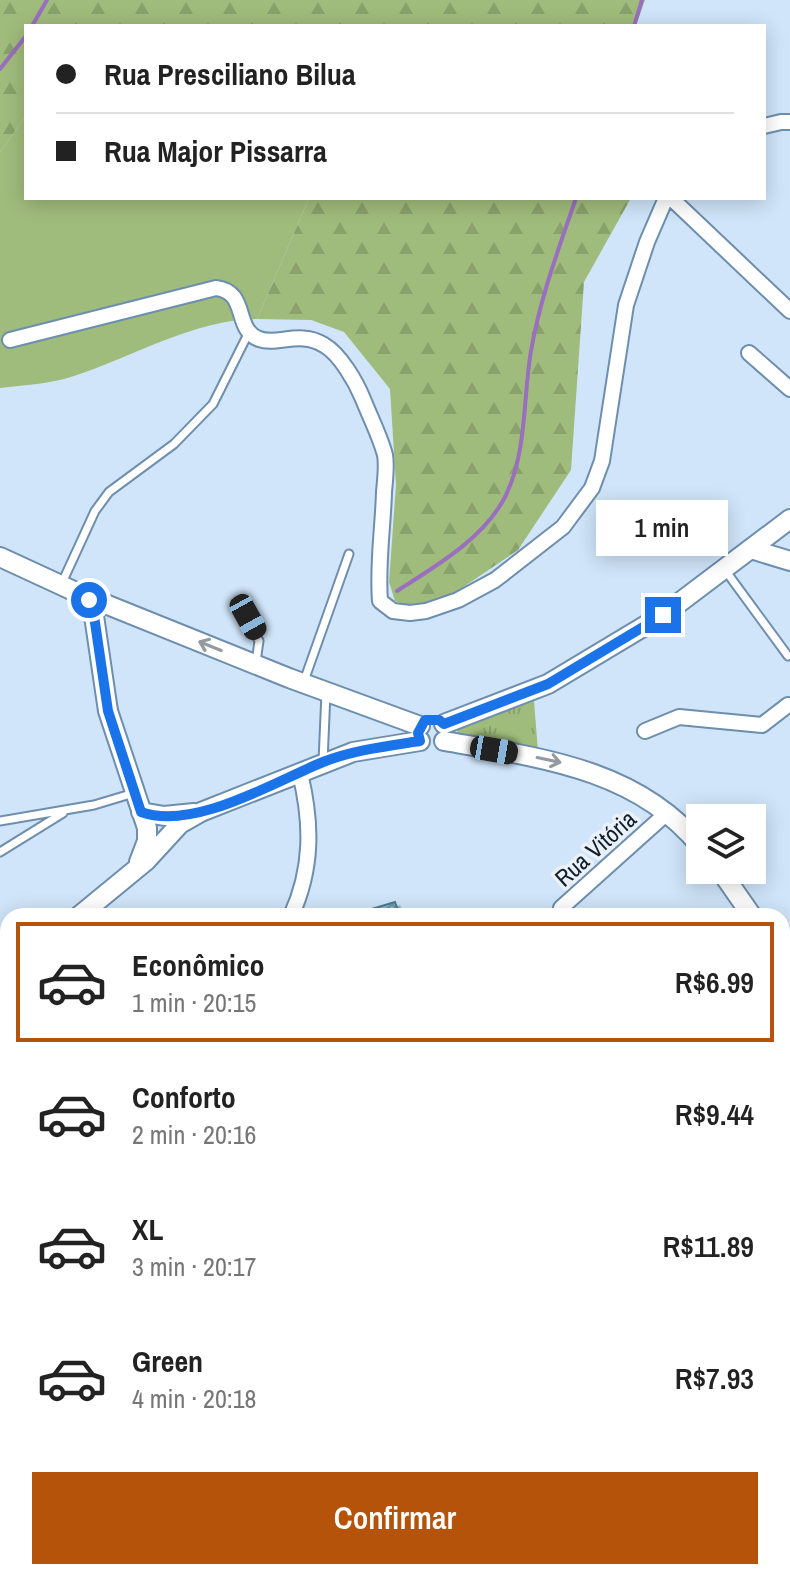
<!DOCTYPE html>
<html lang="pt">
<meta charset="utf-8">
<style>
:root{--surface:#fff;--page:#f6f6f6;--text:#222;--muted:#767676;--line:#e0e0e0;--accent:#b45309}
body{margin:0;font-family:"Archivo Narrow",sans-serif;background:var(--page);color:var(--text);height:100vh;display:flex;flex-direction:column;font-size:30px;white-space:nowrap}
*{box-sizing:border-box;margin:0}
p{font-size:26px;color:var(--muted)}
.icon{flex:none;width:44px;height:44px;fill:none;stroke:currentColor;stroke-width:2;stroke-linecap:round;stroke-linejoin:round}
.map{position:relative;flex:1;overflow:hidden}
.sheet{position:absolute;left:0px;top:908px;width:790px;height:672px;display:flex;flex-direction:column;background:var(--surface);border-radius:24px 24px 0 0;box-shadow:0 4px 20px #0003}
.sheet>*{flex:none}
.top-card{position:absolute;left:24px;top:24px;width:742px;height:176px;border-radius:0px;box-shadow:0 4px 20px #0003;display:grid;align-content:center;height:176px;padding:0 32px;background:var(--surface)}
.controls{position:absolute;left:686px;top:804px;display:grid;gap:16px}
.controls a{display:grid;place-items:center;width:80px;height:80px;border-radius:0px;background:var(--surface);box-shadow:0 4px 20px #0003;font-size:40px}
.end{position:absolute;width:36px;height:36px;margin:-18px;border:10px solid #1a73e8;background:#fff;box-shadow:0 0 0 4px #fff}
.from{border-radius:50%}
.bubble{position:absolute;height:56px;border-radius:0px;background:var(--surface);box-shadow:0 4px 20px #0003;font-size:26px;font-weight:600;line-height:56px;text-align:center}
.car{position:absolute;width:24px;height:48px;margin:-24px -12px;border-radius:10px;box-shadow:0 0 6px 2px #0007;background:linear-gradient(#222 24%,#8ab4d8 0 40%,#222 0 76%,#8ab4d8 0 86%,#222 0)}
.top-card b{display:flex;align-items:center;gap:28px;height:76px;font-size:30px}
.top-card b+b{border-top:2px solid var(--line)}
.top-card i{width:20px;height:20px;background:var(--text)}
ul{padding:14px 0 0;list-style:none}
li{display:flex;align-items:center;gap:24px;height:120px;margin:0 16px 12px;padding:0 16px;border:4px solid transparent;border-radius:0px}
li div{flex:1}
li b{display:block;font-size:30px}
li em{font-style:normal;font-weight:600}
li.active{border-color:var(--accent)}
li>.icon{width:72px;height:72px;stroke-width:1.5}
.button{display:flex;gap:16px;margin-top:auto;padding:16px 32px}
.button a{flex:1;height:92px;border-radius:0px;background:var(--accent);color:#fff;font-size:32px;font-weight:600;line-height:92px;text-align:center}
.map>svg:first-child{display:block}
.grass{fill:#a0bc7c}
.forest{fill:url(#forest-firs)}
.cemetery{fill:url(#cemetery-stones)}
.park{fill:url(#park-tufts)}
.lines{fill:none;stroke-linecap:round;stroke-linejoin:round}
.stream{stroke:#996fbe;stroke-width:4}
.building{fill:url(#building-cross-hatch);stroke:#4d7c90;stroke-width:2;filter:url(#shadow)}
.service-casing{stroke:#6d8ead;stroke-width:11}
.minor-casing{stroke:#6d8ead;stroke-width:18}
.tertiary-casing{stroke:#6d8ead;stroke-width:22}
.service{stroke:#fff;stroke-width:7}
.minor{stroke:#fff;stroke-width:14}
.tertiary{stroke:#fff;stroke-width:18}
.oneway{stroke:#949aa0}
.route{stroke:#1a73e8;stroke-width:10}
.labels{text-anchor:middle;dominant-baseline:central;stroke-width:7;stroke-linejoin:round;paint-order:stroke}
.street-label{font-size:24px;fill:#111e2b;stroke:#eaf1f8}
</style>
<div class="map">
<svg width="790" height="1580" viewBox="0 0 790 1580">
<defs>
<pattern id="forest-firs" width="22" height="20" patternUnits="userSpaceOnUse" patternTransform="scale(2)"><rect width="22" height="20" fill="#a0bc7c"/><path d="M5 1l3.5 6h-7zM16 11l3.5 6h-7z" fill="#89a16b"/></pattern>
<pattern id="cemetery-stones" width="16" height="16" patternUnits="userSpaceOnUse" patternTransform="scale(2)"><rect width="16" height="16" fill="#a0bc7c"/><path d="M2 7V4a2 2 0 0 1 4 0v3zM10 15v-3a2 2 0 0 1 4 0v3z" fill="#89a16b"/></pattern>
<pattern id="park-tufts" width="24" height="20" patternUnits="userSpaceOnUse" patternTransform="scale(2)"><rect width="24" height="20" fill="#a0bc7c"/><path d="M3 7l-1-3M5 7V3M7 7l1-3M15 17l-1-3M17 17v-4M19 17l1-3" fill="none" stroke="#89a16b"/></pattern>
<pattern id="building-cross-hatch" width="8" height="8" patternUnits="userSpaceOnUse" patternTransform="scale(2)"><rect width="8" height="8" fill="#85b6cc"/><path d="M0 0l8 8M0 8l8-8" fill="none" stroke="#6b93a6"/></pattern>
<filter id="shadow"><feDropShadow dx="4.5" dy="4.5" stdDeviation="0" flood-color="#0004"/></filter>
</defs>
<rect width="100%" height="100%" fill="#d0e5fa"/>
<path class="grass" d="M26 115V198H309L257 319C196 319 132 357 74 376 51 384 24 385 0 388V152Z"/>
<path class="forest" d="M0 0H645L636 26H26V115L0 152Z
M309 198H631L584 282 571 470 518 550 435 606 414 609 395 601 389 582 396 485 390 389 344 332 311 320 257 319Z"/>
<path class="cemetery" d="M790 1480V1580H717L723 1572H782V1491Z"/>
<path class="park" d="M534 701 538 751 456 742 458 728Z"/>
<g class="lines">
<path class="stream" d="M32 26 47 0
M634 26 642 0
M0 69 26 36
M397 591C436 566 485 538 506 495 527 451 523 398 531 351 540 298 559 248 576 198"/>
</g>
<path class="building" d="M395 902 400 916H358V913Z"/>
<g class="lines">
<defs>
<path id="service" d="M725 570 788 656
M61 585 95 511 109 492 174 444 213 404 249 332
M239 601 259 641 256 662
M304 681 349 554
M323 762 326 692
M0 821 94 805 134 793
M0 852 63 813"/>
<path id="minor" d="M764 126 781 122H790
M671 198 790 311
M10 340 216 288C249 292 233 329 259 339 277 346 300 330 324 345 340 354 356 382 363 399 370 417 380 436 385 455 387 466 385 480 384 492 383 528 377 565 380 601L393 611 410 613 426 611 458 600 495 580 563 527 592 488 602 461 626 305 647 242 666 198
M749 353 790 389
M645 731 679 717 762 725 788 705
M291 916C313 868 312 823 300 773
M566 916 561 908 668 812
M0 1018 4 951
M782 1230 790 1228
M0 1276 8 1302
M0 1379 8 1358
M0 1434 8 1433
M0 1519 8 1520
M340 1572 377 1580
M398 1572 399 1580
M160 1580 162 1572
M448 1580 451 1572
M608 1580 610 1572"/>
<path id="tertiary" d="M751 549 790 561
M0 557 78 593 289 678 420 726
M80 594 89 600 93 609 108 711 147 828V841L139 862
M444 724 548 684 663 615 790 519
M444 741C536 757 637 768 700 846
M141 812 164 816 194 813
M720 870 752 916
M79 916 146 861 180 824 201 812 353 752 420 741
M0 953 8 949
M782 971 790 986"/>
</defs>
<use href="#service" class="service-casing"/>
<use href="#minor" class="minor-casing"/>
<use href="#tertiary" class="tertiary-casing"/>
<use href="#service" class="service"/>
<use href="#minor" class="minor"/>
<use href="#tertiary" class="tertiary"/>
</g>
<defs><path id="oneway-shaft" d="M-6 0H5M1.5-3L5.5 0L1.5 3" fill="none" stroke-width="1.6" stroke-linecap="round" stroke-linejoin="round" transform="scale(2)"/></defs>
<g class="oneway">
<use href="#oneway-shaft" transform="translate(210 646) rotate(-158)"/>
<use href="#oneway-shaft" transform="translate(549 760) rotate(12)"/>
</g>
<g class="lines">
<path class="route" d="M89 600 93 609 108 711 141 812C194 831 274 782 323 762 354 750 388 746 420 741L418 733 425 720H439L444 724 548 684 663 615"/>
</g>
<g class="labels">
<g class="street-label">
<text transform="translate(595 848) rotate(-42)">Rua Vitória</text>
</g>
</g>
</svg>
<div class="controls">
<a><svg class="icon" aria-label="layers" viewBox="0 0 24 24"><path d="M12 4l9 5-9 5-9-5zM3 14l9 5 9-5"/></svg></a>
</div>
<i class="end from" style="left:89px;top:600px"></i>
<i class="end" style="left:663px;top:615px"></i>
<div class="bubble" style="left:596px;top:500px;width:132px">1 min</div>
<i class="car" style="left:248px;top:617px;rotate:151deg"></i>
<i class="car" style="left:494px;top:750px;rotate:100deg"></i>
<div class="top-card">
<b><i class="from"></i>Rua Presciliano Bilua</b>
<b><i></i>Rua Major Pissarra</b>
</div>
<section class="sheet">
<ul>
<li class="active"><svg class="icon" aria-label="car" viewBox="0 0 24 24"><path d="M5 17H2v-5l4-1 3-4h7l3 4 3 1v5h-3M9 17h6M6 11h13"/><circle cx="7" cy="17" r="2"/><circle cx="17" cy="17" r="2"/></svg><div><b>Econômico</b><p>1 min · 20:15</p></div><em>R$6.99</em></li>
<li><svg class="icon" aria-label="car" viewBox="0 0 24 24"><path d="M5 17H2v-5l4-1 3-4h7l3 4 3 1v5h-3M9 17h6M6 11h13"/><circle cx="7" cy="17" r="2"/><circle cx="17" cy="17" r="2"/></svg><div><b>Conforto</b><p>2 min · 20:16</p></div><em>R$9.44</em></li>
<li><svg class="icon" aria-label="car" viewBox="0 0 24 24"><path d="M5 17H2v-5l4-1 3-4h7l3 4 3 1v5h-3M9 17h6M6 11h13"/><circle cx="7" cy="17" r="2"/><circle cx="17" cy="17" r="2"/></svg><div><b>XL</b><p>3 min · 20:17</p></div><em>R$11.89</em></li>
<li><svg class="icon" aria-label="car" viewBox="0 0 24 24"><path d="M5 17H2v-5l4-1 3-4h7l3 4 3 1v5h-3M9 17h6M6 11h13"/><circle cx="7" cy="17" r="2"/><circle cx="17" cy="17" r="2"/></svg><div><b>Green</b><p>4 min · 20:18</p></div><em>R$7.93</em></li>
</ul>
<div class="button"><a>Confirmar</a></div>
</section>
</div>
